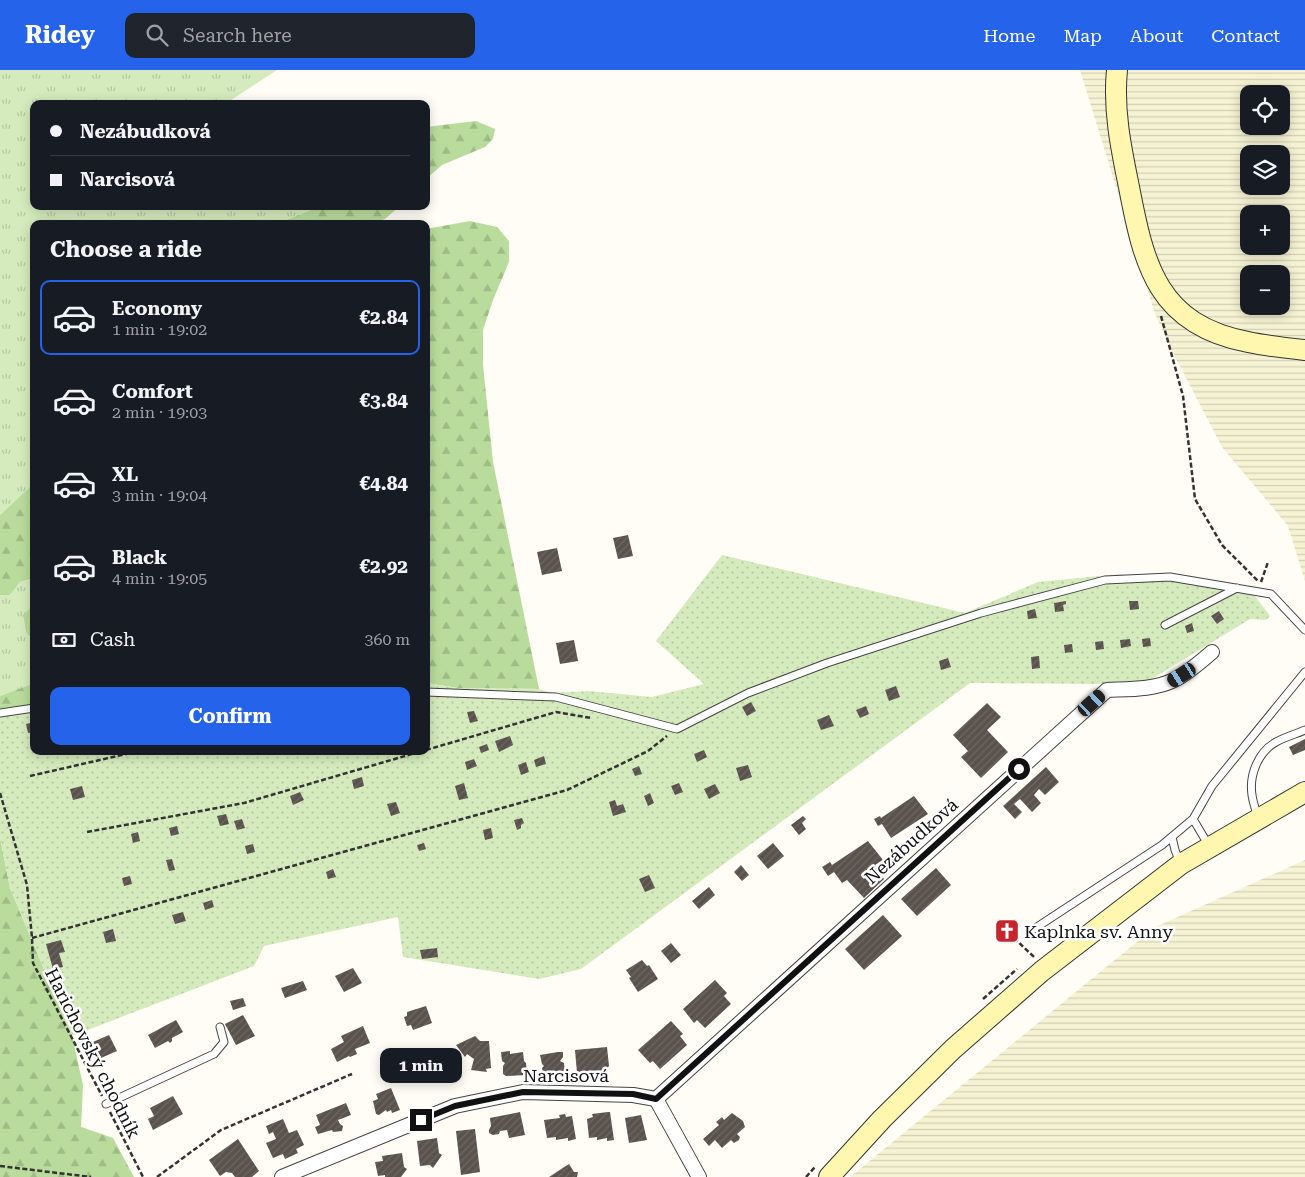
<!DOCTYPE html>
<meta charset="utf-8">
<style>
:root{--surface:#171b24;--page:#20242c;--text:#f1f3f6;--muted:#9ea1a6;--line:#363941;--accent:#2563eb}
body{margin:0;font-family:"Roboto Serif",serif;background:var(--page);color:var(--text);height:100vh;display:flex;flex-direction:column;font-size:19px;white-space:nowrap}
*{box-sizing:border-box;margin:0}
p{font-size:16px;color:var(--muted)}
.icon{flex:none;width:28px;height:28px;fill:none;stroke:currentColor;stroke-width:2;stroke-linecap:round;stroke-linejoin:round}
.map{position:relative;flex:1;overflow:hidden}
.side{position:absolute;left:30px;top:150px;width:400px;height:535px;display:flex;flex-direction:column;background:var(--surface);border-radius:10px;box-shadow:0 2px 12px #0003}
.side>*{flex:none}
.banner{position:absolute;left:30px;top:30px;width:400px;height:110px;border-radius:10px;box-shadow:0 2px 12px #0003;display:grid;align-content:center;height:110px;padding:0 20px;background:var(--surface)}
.fabs{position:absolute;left:1240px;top:15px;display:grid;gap:10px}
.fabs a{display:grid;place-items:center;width:50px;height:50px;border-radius:10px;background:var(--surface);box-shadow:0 2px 12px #0003;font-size:25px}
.end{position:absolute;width:22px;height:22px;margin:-11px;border:6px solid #111;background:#fff;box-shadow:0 0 0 2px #fff}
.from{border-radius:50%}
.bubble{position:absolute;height:35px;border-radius:10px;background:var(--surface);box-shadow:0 2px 12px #0003;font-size:16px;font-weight:700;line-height:35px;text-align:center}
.car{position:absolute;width:15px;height:30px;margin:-15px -8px;border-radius:6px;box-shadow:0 0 4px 1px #0007;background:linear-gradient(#222 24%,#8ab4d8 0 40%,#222 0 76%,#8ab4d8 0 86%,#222 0)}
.banner b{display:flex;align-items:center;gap:18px;height:48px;font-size:19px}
.banner b+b{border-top:1px solid var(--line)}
.banner i{width:12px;height:12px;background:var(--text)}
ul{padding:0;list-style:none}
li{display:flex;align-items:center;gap:15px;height:75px;margin:0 10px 8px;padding:0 10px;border:2px solid transparent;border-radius:10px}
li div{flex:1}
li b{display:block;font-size:19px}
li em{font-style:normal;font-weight:700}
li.selected{border-color:var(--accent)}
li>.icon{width:45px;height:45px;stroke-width:1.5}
h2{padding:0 20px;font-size:22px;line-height:60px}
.pay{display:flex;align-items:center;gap:12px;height:55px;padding:0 20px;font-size:19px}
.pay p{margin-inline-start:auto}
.action{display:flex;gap:10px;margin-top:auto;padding:10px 20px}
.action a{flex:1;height:58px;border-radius:10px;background:var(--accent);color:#fff;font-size:20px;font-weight:700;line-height:58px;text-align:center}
header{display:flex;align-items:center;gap:30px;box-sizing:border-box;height:70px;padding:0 25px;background:var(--accent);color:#fff}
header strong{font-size:24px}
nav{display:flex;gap:28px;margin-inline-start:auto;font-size:18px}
.search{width:350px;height:45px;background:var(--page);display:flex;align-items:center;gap:12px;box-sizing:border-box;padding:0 18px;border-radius:10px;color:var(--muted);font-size:19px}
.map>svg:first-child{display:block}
.farmland{fill:url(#farmland-rules);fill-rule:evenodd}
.grass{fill:url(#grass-tufts)}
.forest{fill:url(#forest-firs)}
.park{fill:url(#park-dots)}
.building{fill:url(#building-hatch)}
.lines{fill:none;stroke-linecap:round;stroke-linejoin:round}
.service-casing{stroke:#444;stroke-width:9}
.minor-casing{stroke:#444;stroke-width:16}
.secondary-casing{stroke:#333;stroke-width:22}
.path{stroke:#333;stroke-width:2.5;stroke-dasharray:5 2.5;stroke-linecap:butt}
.service{stroke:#fff;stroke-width:7}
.minor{stroke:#fff;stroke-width:14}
.secondary{stroke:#fff6b0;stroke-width:20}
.route{stroke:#111;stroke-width:6}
.labels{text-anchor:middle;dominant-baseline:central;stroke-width:5;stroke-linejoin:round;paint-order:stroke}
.street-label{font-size:18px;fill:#111;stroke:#fff}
.poi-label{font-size:18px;fill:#111;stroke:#fff;text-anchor:start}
</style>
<header>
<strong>Ridey</strong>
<div class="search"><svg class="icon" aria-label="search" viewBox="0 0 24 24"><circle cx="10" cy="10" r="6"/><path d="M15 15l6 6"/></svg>Search here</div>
<nav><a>Home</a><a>Map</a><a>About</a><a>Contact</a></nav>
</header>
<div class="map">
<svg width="1305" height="1107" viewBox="0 0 1305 1107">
<defs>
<pattern id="farmland-rules" width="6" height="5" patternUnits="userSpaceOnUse" patternTransform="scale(1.25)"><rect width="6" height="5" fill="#f6f3d4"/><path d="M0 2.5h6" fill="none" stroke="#d2cfb5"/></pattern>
<pattern id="grass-tufts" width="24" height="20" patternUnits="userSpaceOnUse" patternTransform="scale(1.25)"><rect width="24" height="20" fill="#d5ebbd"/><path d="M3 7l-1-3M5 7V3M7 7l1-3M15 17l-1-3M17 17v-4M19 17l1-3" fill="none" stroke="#b6c8a1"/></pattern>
<pattern id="forest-firs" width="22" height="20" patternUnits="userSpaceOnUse" patternTransform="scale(1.25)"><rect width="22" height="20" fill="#b9dc9c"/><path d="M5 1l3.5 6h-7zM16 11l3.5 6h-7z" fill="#9ebc85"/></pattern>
<pattern id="park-dots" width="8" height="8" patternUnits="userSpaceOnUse" patternTransform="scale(1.25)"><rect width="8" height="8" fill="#d5ebbd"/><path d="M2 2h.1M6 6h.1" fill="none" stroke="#b6c8a1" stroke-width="1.8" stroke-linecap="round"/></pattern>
<pattern id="building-hatch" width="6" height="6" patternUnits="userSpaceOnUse" patternTransform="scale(1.25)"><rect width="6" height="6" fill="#5a524d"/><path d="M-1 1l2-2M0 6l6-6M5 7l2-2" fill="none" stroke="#6d6662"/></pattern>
</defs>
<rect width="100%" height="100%" fill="#fffdf5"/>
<path class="farmland" d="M1080 0H1305V511L1288 456 1222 377 1173 283 1155 244ZM1249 24H1281V56H1249ZM1249 84H1281V116H1249ZM1249 144H1281V176H1249ZM1249 204H1281V236H1249Z
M1305 790V1107H850L1155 857Z"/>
<path class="grass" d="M0 0H277L225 34H34V136H321L276 154H34V413L0 445Z
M34 508V533L23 547 26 562 34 572V613L0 626V525H10L20 512Z"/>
<path class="forest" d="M476 51 495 59 493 69 485 77 442 95 426 109V57Z
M321 136H400L385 149 370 154H276Z
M470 151 497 157 509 171V192L493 230 483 260V295L493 392 539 619 458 618 426 613V159Z
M34 413V508L20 512 10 525H0V445Z
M34 533V572L26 562 23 546Z
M34 613V635L0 645V626Z
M0 767 10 818 72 966 83 1015 81 1057 113 1068 134 1107H0Z"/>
<path class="park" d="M722 485 965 543 1038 512 1120 504 1249 518 1270 546 1266 550 1250 549 1150 610 1098 614 970 613 581 899 539 909 403 887 398 847 264 876 254 896 72 966 10 818 0 767V645L34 635V681H426V613L458 618 539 619 552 623 588 621 652 627 704 614 656 571Z"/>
<path class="building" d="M628 465 633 486 618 489 613 468Z
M557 478 562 501 542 505 537 482Z
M1066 531V534L1063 535 1064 541 1055 542 1054 533Z
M1129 531H1138L1139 539 1130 540Z
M1035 539 1037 548 1028 549 1027 541Z
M1219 541 1224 549 1217 554 1211 546Z
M1192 553 1194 561 1187 563 1185 556Z
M1150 568 1151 576 1143 577 1142 569Z
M1130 569 1131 576 1121 578 1120 570Z
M574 570 578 591 560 594 556 573Z
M1103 571 1104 579 1096 580 1095 572Z
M1072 574 1073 582 1065 583 1064 575Z
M1039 586 1040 598 1032 599 1031 587Z
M948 588 951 597 941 600 939 591Z
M896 616 900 627 889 631 885 620Z
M751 632 756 641 747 646 742 637Z
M987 633 1001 647 987 660 1008 682 981 708 961 687 968 681 953 665Z
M866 636 869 644 860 648 856 640Z
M474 641 478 651 470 653 467 642Z
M829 645 834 656 821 660 817 650Z
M34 652V662L28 663 26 654Z
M510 666 513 675 499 682 495 671Z
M1305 669V680L1293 685 1289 677Z
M487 674 489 680 481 683 479 677Z
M704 680 707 687 697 692 694 684Z
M544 686 546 694 536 697 534 690Z
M474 689 477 696 467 700 465 692Z
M526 692 529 702 521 705 518 695Z
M748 695 752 707 740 711 736 698Z
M639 696 642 704 635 706 632 699Z
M1046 697 1059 712 1045 725 1039 719 1034 725 1041 733 1032 742 1020 729 1014 734 1022 742 1015 749 1003 736Z
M362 707 364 716 354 719 352 710Z
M464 713 468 728 459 730 455 716Z
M679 713 683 722 675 725 671 716Z
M715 714 720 723 709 729 704 719Z
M82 716 85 727 73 730 70 719Z
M300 722 304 730 293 735 290 726Z
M650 723 654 733 648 736 644 726Z
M914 726 928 744 891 768 882 754 878 756 874 749 880 746 881 748Z
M615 730 617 736 623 734 626 742 613 746 609 732Z
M396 732 400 743 391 746 387 734Z
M226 744 229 754 220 756 217 746Z
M803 746 806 749 802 753 806 759 799 765 791 755Z
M522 748 524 753 521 755V758L517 760 514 750Z
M242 749 245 758 237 760 234 751Z
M177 756 179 764 171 766 169 758Z
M491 758 493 768 485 770 483 760Z
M138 762 140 771 133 773 131 764Z
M868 771 883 790 875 795 884 809 864 828 847 810 842 813 834 802 828 806 822 797 830 792 832 795Z
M424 773 426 779 419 781 417 775Z
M773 773 784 786 768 799 757 786Z
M253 774 255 782 247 784 245 776Z
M172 789 175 800 169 801 166 790Z
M741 795 749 805 742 811 734 802Z
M936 798 951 815 917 846 901 829Z
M333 799 336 807 328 809 326 802Z
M649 805 655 818 645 822 639 809Z
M130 806 132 814 124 816 122 808Z
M709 817 715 825 699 839 692 831Z
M212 830 214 837 205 840 203 833Z
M183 842 186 851 175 854 172 845Z
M883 845 902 866 864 900 845 879Z
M1002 849H1006L1018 860 1008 871 996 861V855Z
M113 859 116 871 106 873 103 862Z
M61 870 65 882 59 883 63 897 53 899 46 874Z
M671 873 681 885 671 893 661 881Z
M437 878 438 887 422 889 420 880Z
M642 890 647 896 649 895 658 909 638 922 629 908 631 907 626 900Z
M353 898 362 913 344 922 335 906Z
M715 910 727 923 724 926 731 934 705 958 697 950 694 953 683 939Z
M303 911 307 920 285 928 281 918Z
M243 928 246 936 233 940 230 931Z
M426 936 432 953 413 960 411 955 407 956 404 947 407 946V942Z
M243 945 255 966 236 975 225 954Z
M176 950 183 962 172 968V971L170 973 168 971 155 978 148 965Z
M671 951 683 964 680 966 687 975 660 999 653 991 650 993 638 980Z
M363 956 370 973 355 979 357 984 350 987 349 986 337 992 331 979 344 972 341 966Z
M109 965 117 981 101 988 93 972Z
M475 966 480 971H489L491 998 486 999 487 1002 471 1000 474 989 467 984 465 987 456 975Z
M607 977 609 996 606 1000 577 1003 575 980Z
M510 981V984L523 982 524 991 526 993 527 1003 525 1005 506 1006 503 1004V996L505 993 502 991 501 982Z
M558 982H563V987L560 991 564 993 565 1004 554 1005 551 1009 548 1006 544 1007 542 998 544 996 542 994 540 985Z
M391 1018 400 1040 392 1043 391 1040 387 1042 386 1040 379 1045 376 1044 373 1031 378 1029 376 1024Z
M173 1026 183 1044 153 1060 148 1049 154 1046 150 1038Z
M346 1033 351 1045 338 1050 340 1054 343 1056 342 1061 333 1062 332 1060 318 1064 315 1057 320 1055 316 1045Z
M520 1042 525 1065 509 1068 507 1060 500 1061 499 1064 493 1065 489 1063V1060L491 1056 490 1048Z
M608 1042H610L614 1070 607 1071V1068L597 1070V1067L589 1068 587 1049 593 1047 592 1044Z
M732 1043 743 1051 745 1057 737 1064 740 1067 739 1070 734 1073 731 1070 722 1078 715 1070 709 1076 703 1069 719 1055 716 1052 722 1047 724 1050Z
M565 1044 566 1047 572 1046 576 1069 568 1071V1068L556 1070V1067L547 1068 544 1050 560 1048 559 1045Z
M641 1045 647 1070 629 1073 625 1048Z
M283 1049 289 1063 297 1060 304 1075 296 1079 298 1083 285 1089 283 1084 273 1088 266 1073 276 1069 273 1062 269 1064 266 1056Z
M475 1059 480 1102 461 1105 456 1061Z
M437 1068 439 1083 442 1085 433 1098 430 1095 420 1096 417 1071Z
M238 1069 259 1101 252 1107H235L232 1103 226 1102 220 1106 209 1090Z
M402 1083 404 1097 407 1099 401 1107H385V1105L378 1106 375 1092 383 1091 382 1086Z
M569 1094 574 1102H578L577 1107H549Z"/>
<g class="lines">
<defs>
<path id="service" d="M1165 555 1237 518
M426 622 556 627 677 659 748 623 827 593 981 543 1105 510 1170 507 1271 524 1305 560
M0 643 34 638
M1258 748C1256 740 1253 733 1252 725 1249 705 1258 682 1276 672 1285 667 1296 664 1305 660
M1172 767 1175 780 1180 793
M1209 776 1193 749 1212 716 1305 602
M1034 859 1162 775 1193 749
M106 1034 214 984 224 972 220 957"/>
<path id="minor" d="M656 1029 1107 620C1128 619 1154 620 1174 610 1188 603 1200 592 1212 582
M282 1107 455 1036 523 1022 633 1025 656 1029 699 1107"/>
<path id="secondary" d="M1117 0C1113 40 1121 78 1129 117 1144 196 1158 255 1248 272 1267 276 1286 278 1305 280
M829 1107 882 1049 953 979 1042 901 1181 794 1305 722"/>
</defs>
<use href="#service" class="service-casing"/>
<use href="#minor" class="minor-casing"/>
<use href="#secondary" class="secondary-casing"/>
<path class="path" d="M1161 246 1183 326 1195 429 1222 475 1259 512
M1261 512 1268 492
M426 680 556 642 591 648
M30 706 139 681
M0 723 27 815 32 868 33 893 102 1026
M87 762 244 733 422 681
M32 868 567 720 648 681 667 666
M1014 868 1034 887
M983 929 1017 899
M110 1042 143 1107
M0 1096 91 1107
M157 1107 221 1060 352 1004
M806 1107 815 1097"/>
<use href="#service" class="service"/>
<use href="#minor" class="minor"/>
<use href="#secondary" class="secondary"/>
</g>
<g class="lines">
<path class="route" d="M421 1050 455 1036 523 1022 633 1024 656 1029 1019 699"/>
</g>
<defs>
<symbol id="church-square" viewBox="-11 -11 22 22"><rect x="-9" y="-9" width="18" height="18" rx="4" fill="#c4262e" stroke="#fff"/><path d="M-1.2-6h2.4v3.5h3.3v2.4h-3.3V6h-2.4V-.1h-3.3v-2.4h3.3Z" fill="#fff"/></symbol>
</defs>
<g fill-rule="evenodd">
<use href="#church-square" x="993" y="847" width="28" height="28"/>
</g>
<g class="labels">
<g class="street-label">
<text transform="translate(911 771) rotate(-42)">Nezábudková</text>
<text transform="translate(93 983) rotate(63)">Harichovský chodník</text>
<text x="566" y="1005">Narcisová</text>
</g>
<g class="poi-label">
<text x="1024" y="861">Kaplnka sv. Anny</text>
</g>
</g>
</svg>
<div class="fabs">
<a><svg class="icon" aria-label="locate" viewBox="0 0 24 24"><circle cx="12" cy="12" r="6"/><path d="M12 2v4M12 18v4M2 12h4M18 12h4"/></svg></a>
<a><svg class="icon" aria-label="layers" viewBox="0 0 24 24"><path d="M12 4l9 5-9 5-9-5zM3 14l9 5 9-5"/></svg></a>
<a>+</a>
<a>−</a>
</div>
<i class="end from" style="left:1019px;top:699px"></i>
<i class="end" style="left:421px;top:1050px"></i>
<div class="bubble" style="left:380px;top:978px;width:82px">1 min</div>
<i class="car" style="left:1182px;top:605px;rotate:238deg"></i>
<i class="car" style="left:1092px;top:633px;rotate:48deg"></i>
<div class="banner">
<b><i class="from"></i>Nezábudková</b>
<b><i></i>Narcisová</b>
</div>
<section class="side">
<h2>Choose a ride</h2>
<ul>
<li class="selected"><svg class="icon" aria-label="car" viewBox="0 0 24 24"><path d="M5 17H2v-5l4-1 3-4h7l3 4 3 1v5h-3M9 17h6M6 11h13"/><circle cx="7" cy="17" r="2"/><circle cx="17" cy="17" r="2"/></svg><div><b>Economy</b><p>1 min · 19:02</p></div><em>€2.84</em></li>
<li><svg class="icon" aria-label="car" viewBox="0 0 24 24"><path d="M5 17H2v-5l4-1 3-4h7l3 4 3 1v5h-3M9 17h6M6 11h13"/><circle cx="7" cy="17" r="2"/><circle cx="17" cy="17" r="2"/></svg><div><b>Comfort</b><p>2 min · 19:03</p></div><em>€3.84</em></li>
<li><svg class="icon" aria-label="car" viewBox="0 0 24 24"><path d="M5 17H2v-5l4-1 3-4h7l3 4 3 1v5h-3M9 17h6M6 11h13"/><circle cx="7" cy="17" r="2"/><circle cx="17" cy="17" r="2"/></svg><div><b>XL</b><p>3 min · 19:04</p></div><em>€4.84</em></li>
<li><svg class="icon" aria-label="car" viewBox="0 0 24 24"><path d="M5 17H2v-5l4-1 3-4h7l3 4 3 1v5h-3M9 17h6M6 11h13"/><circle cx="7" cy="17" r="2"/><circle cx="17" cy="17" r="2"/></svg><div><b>Black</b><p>4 min · 19:05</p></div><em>€2.92</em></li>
</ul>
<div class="pay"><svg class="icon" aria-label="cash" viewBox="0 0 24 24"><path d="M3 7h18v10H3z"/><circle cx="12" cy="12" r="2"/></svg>Cash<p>360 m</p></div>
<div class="action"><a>Confirm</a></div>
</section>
</div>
